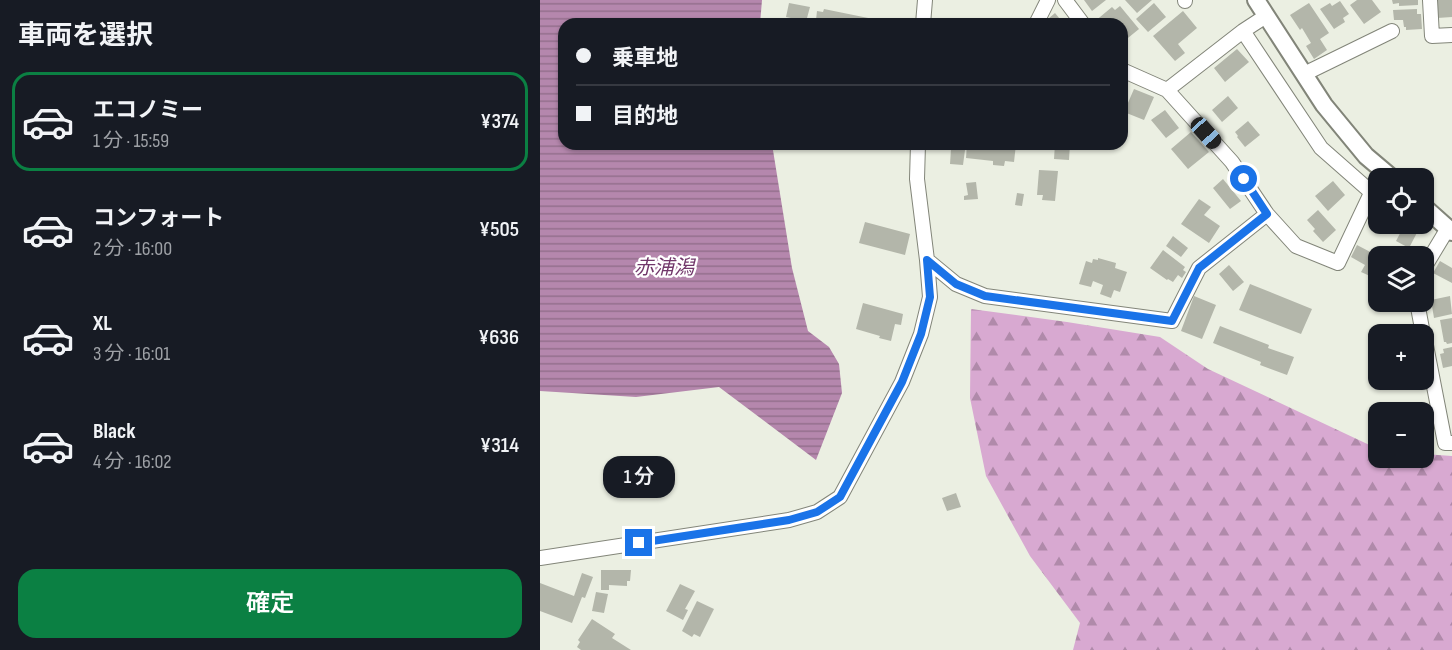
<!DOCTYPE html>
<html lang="ja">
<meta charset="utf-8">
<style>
:root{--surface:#171b24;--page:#20242c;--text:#f1f3f6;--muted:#9ea1a6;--line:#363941;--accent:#0b8043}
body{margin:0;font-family:"Sofia Sans Condensed","Noto Sans JP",sans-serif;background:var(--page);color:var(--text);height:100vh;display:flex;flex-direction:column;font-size:22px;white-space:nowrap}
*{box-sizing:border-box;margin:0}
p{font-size:20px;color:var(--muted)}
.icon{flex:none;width:33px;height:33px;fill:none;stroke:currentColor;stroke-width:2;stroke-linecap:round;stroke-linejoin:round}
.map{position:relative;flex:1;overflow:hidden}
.panel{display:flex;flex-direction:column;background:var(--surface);width:540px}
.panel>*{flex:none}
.banner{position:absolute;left:18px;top:18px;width:570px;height:132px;border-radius:18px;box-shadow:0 2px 4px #0004;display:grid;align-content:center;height:132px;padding:0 18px;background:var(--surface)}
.fabs{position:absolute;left:828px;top:168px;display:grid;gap:12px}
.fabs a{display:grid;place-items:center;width:66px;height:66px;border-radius:12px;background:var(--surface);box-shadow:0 2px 4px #0004;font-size:30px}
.end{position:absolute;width:27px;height:27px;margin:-14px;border:8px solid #1a73e8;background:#fff;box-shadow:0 0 0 3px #fff}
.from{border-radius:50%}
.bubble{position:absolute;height:42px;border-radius:18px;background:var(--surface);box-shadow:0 2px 4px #0004;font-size:20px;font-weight:600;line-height:42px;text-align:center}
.car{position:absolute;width:18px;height:36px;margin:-18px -9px;border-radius:8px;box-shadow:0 0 4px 2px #0007;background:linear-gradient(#222 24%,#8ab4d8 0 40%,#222 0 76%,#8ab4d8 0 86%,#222 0)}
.banner b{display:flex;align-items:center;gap:21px;height:57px;font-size:22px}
.banner b+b{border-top:2px solid var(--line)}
.banner i{width:15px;height:15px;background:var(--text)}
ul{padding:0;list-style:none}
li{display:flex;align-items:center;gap:18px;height:99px;margin:0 12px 9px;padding:0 6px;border:3px solid transparent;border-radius:18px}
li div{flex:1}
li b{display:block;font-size:22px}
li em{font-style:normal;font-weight:600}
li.current{border-color:var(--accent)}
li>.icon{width:54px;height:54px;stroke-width:1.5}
h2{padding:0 18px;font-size:27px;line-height:72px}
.cta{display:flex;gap:12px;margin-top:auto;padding:12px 18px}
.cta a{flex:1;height:69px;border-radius:18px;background:var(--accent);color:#fff;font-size:24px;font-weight:600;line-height:69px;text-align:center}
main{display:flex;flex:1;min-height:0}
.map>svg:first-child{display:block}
.forest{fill:url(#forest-firs)}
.water{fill:url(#water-rules)}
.building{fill:#b3b6aa}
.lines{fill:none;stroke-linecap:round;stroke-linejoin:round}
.minor-casing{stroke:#828579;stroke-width:16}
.tertiary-casing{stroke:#828579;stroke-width:20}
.minor{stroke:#fff;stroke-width:14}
.tertiary{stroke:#fff;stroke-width:16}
.route{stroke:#1a73e8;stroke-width:8}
.labels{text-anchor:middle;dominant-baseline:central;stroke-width:4.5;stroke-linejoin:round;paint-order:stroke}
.water-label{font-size:20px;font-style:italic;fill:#72386b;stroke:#fff}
</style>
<main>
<section class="panel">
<h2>車両を選択</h2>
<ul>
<li class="current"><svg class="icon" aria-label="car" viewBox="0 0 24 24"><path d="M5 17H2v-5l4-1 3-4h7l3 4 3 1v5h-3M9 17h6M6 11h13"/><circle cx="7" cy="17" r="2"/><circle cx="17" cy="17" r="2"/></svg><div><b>エコノミー</b><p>1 分 · 15:59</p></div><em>¥374</em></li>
<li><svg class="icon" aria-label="car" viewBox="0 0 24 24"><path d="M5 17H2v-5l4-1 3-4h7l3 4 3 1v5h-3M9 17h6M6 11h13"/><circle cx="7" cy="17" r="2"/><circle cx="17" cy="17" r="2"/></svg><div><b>コンフォート</b><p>2 分 · 16:00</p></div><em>¥505</em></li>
<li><svg class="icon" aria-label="car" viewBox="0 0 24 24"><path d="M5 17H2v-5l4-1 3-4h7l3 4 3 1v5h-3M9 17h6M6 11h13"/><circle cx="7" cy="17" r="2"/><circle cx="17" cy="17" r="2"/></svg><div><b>XL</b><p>3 分 · 16:01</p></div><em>¥636</em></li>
<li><svg class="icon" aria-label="car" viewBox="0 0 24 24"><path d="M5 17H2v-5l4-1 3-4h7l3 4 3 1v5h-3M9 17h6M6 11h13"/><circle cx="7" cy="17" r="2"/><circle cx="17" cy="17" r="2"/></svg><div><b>Black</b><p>4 分 · 16:02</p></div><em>¥314</em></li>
</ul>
<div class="cta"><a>確定</a></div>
</section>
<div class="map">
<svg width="912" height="650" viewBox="0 0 912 650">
<defs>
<pattern id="forest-firs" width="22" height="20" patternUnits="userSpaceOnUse" patternTransform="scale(1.5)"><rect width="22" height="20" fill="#d8a9d1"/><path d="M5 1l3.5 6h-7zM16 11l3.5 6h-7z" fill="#b08aaa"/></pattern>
<pattern id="water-rules" width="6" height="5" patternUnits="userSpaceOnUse" patternTransform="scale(1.5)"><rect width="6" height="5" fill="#b587ad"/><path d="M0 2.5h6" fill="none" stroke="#946f8d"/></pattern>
</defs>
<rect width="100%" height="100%" fill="#ebefe2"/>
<path class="forest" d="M431 309 527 322 620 337 668 369 838 449V458H884V454L912 456V650H533L540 623 490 556 446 476 430 398Z"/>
<path class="water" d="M0 0H222L220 24H24V144H232L252 268 268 331 289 347 299 364 302 393 276 460 179 387 96 397 0 391Z"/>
<path class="building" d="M544 0H566L552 11Z
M585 0H612L597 13Z
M817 0H832L841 12 824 24 810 5Z
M852 0H878V5L859 6V3L853 4Z
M896 0H912V17L897 18Z
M800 1 809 14 803 18 805 22 794 29 780 9 790 3 792 6Z
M249 3 270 7 267 18 276 20 277 11 283 12 284 9 338 20 337 24H280L246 17Z
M614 3 626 17 608 32 596 19Z
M769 3 789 33 780 39 787 50 774 59 766 46 771 43 762 28 760 30 750 15Z
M580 6 599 29 583 42 582 41V24H556L554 22 572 7 575 10Z
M877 9V14H881L882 29 866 30V27H864L863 20H854L853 10Z
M643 11 657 28 638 44 645 53 635 61 613 36Z
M515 13 524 24H502Z
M697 49 709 62 685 82 674 68Z
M594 89 614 97 604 120 584 112Z
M688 96 698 108 682 122 672 110Z
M625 110 639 128 626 138 611 120Z
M708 121 720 135 705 147 697 137 698 136 695 132Z
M651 132 669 152 648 169 631 149Z
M427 144H476L474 162 465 161 464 166 453 165V161L426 158Z
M515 144H530L529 160 514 159Z
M411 149 425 150 423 165 410 164Z
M499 170 518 171 515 201 502 200 503 195H497Z
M683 179 701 201 690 209 673 188Z
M793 181 805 195 788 211 775 196Z
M436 182 438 199 424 200V196L428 195 426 183Z
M477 193 484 194 482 206 475 205Z
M659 199 671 207 664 215 680 226 669 243 641 224Z
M778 210 796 230 783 242 773 231 775 229 767 220Z
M325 222 370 234 365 255 319 243Z
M865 224H878L881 225 869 248 856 241Z
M633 236 648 248 641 257 626 246Z
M817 245 838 256V260L830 276 821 272 825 265 811 257Z
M623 250 645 267 643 270 646 272 642 278 638 275 633 282 628 279 627 280 610 268Z
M558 258 576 263 575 268 587 272 580 292 574 290 571 298 560 294 563 285 553 281 551 287 539 284 546 261 552 263 553 259 558 260Z
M900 261 912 268V283L893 273Z
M689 265 704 282 693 291 679 274Z
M710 284 772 309 761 334 699 310Z
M654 296 676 305 662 339 641 331Z
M910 296 912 314 894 318 891 300Z
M323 303 363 314 361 325 355 324 351 341 339 338 340 336 316 329Z
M912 318V343L907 344 906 342H904L900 320Z
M680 326 729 345 728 348 754 357 747 375 720 365 721 362 673 343Z
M912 347V366L903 368 900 354 904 353 903 349Z
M416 493 421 507 407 511 402 498Z
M61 570H91L90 581H87V586L69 585V590H61Z
M42 573 53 577 45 598 42 597 32 623 0 611V583L34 596Z
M140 584 155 591 145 609 148 610 143 620 126 611Z
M56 592 68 594 64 613 52 611Z
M157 601 174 609 160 637 154 634 152 637 142 631Z
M52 619 75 634 72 638 91 650H41L37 647 40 642 38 640Z"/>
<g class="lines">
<defs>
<path id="minor" d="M525 0 543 24
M645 0V1
M890 0 892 36 912 35
M383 24 385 0
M496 24 508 0
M703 31 781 148 831 192
M582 70 627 90 692 162 727 214 756 246 798 263 842 170
M764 74 852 31
M627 90 703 31 726 16
M387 260 416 284 445 296 632 321 659 268 727 214
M884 268 908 228
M877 302 883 334
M884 335 905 443H912
M0 558 249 520 277 512 300 497 362 382 381 334 390 297 387 260 377 179 378 144"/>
<path id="tertiary" d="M716 0 784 105 826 156 852 178
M884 207 912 232"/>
</defs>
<use href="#minor" class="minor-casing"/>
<use href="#tertiary" class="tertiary-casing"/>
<use href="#minor" class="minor"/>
<use href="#tertiary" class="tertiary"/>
</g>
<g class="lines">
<path class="route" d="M99 543 249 520 277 512 300 497 362 382 381 334 390 297 387 260 416 284 445 296 632 321 659 268 727 214 704 179"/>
</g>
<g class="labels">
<g class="water-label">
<text x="124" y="268">赤浦潟</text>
</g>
</g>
</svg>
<div class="fabs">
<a><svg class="icon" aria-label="locate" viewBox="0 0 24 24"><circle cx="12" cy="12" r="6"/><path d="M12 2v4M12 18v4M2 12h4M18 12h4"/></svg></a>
<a><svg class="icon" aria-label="layers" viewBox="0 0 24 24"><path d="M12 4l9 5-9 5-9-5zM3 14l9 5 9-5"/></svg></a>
<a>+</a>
<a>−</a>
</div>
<i class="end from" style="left:704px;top:179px"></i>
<i class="end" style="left:99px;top:543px"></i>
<div class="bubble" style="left:63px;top:456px;width:72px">1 分</div>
<i class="car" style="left:666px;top:133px;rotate:138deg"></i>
<div class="banner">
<b><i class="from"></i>乗車地</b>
<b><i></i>目的地</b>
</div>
</div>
</main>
